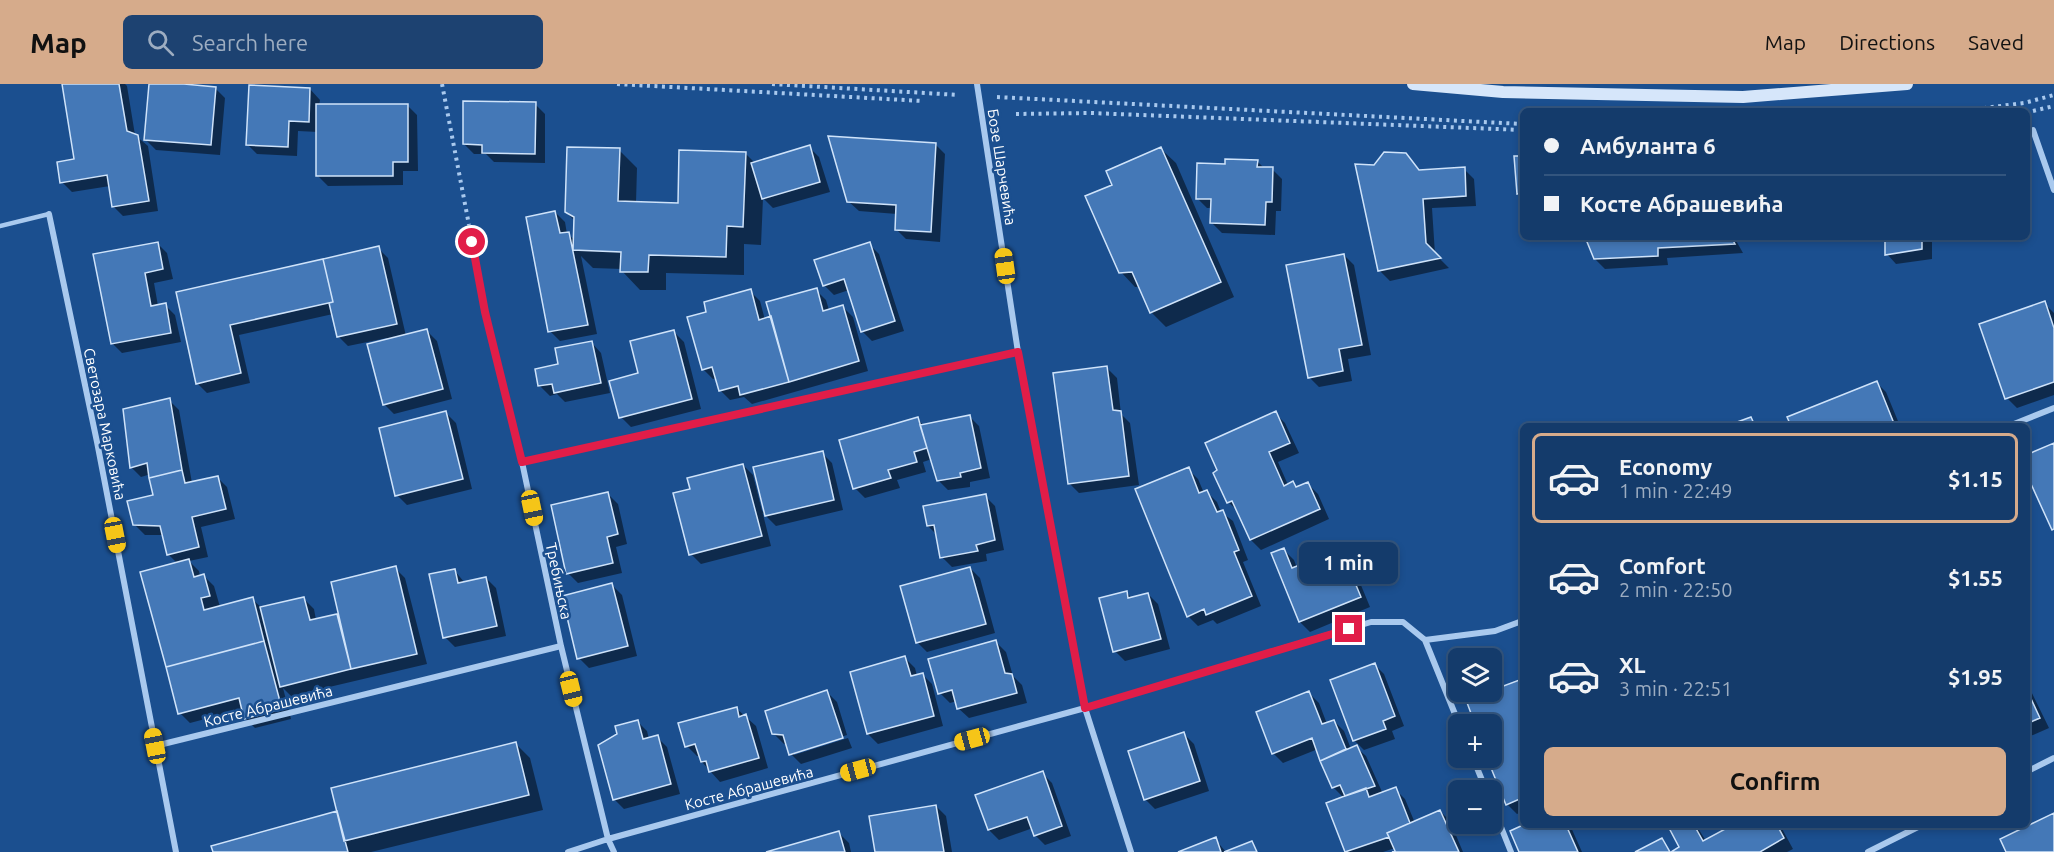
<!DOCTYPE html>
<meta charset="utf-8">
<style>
:root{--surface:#143b6b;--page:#1d4271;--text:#f1f3f6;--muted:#9dadc1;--line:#33557e;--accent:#d6ab8b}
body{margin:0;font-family:Ubuntu,sans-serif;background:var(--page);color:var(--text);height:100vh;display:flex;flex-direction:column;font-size:22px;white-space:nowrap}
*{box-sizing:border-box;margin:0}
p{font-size:20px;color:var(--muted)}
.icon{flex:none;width:33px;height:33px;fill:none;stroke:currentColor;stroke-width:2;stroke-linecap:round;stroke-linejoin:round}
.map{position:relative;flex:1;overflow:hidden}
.side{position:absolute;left:1520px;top:339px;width:510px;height:405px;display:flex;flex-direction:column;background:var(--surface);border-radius:9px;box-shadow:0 3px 9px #0003,0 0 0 2px var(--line)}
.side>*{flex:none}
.guide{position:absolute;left:1520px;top:24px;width:510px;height:132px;border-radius:9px;box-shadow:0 3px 9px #0003,0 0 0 2px var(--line);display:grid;align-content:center;height:132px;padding:0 24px;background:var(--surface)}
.buttons{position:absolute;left:1448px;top:564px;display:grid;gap:12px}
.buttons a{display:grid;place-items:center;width:54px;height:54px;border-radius:9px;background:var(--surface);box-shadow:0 3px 9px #0003,0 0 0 2px var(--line);font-size:30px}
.end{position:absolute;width:27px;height:27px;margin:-14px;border:8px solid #e11d48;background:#fff;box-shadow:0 0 0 3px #fff}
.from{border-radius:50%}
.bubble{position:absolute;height:42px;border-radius:9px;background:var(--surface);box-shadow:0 3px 9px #0003,0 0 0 2px var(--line);font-size:20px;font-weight:600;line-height:42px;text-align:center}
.car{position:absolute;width:18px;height:36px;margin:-18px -9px;border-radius:8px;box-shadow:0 0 4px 2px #0007;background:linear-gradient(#f5c518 24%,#345 0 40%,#f5c518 0 76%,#345 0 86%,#f5c518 0)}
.guide b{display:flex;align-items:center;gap:21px;height:57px;font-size:22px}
.guide b+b{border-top:2px solid var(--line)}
.guide i{width:15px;height:15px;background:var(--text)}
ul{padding:10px 0 0;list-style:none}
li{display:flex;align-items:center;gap:18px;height:90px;margin:0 12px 9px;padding:0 12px;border:3px solid transparent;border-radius:9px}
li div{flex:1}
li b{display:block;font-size:22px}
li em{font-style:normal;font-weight:600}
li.selected{border-color:var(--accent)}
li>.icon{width:54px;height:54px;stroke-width:1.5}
.action{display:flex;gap:12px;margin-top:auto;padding:12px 24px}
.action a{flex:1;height:69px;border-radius:9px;background:var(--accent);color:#111;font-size:24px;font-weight:600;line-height:69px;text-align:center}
header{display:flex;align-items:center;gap:36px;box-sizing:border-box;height:84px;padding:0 30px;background:var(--accent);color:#111}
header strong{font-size:28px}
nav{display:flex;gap:33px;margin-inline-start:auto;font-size:21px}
.search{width:420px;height:54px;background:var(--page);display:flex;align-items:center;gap:15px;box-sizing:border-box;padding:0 21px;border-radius:9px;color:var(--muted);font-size:22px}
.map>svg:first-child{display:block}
.shadow{fill:#0007}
.building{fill:#4478b7;stroke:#cfe3fa;stroke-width:1.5}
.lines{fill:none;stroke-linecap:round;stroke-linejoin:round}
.path{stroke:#a9c9ee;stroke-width:4;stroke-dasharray:3 4.5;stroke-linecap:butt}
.lane{stroke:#a9c9ee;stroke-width:4.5}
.street{stroke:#a9c9ee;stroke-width:6}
.secondary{stroke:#d6e6fa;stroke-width:12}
.route{stroke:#e11d48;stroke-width:8}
.labels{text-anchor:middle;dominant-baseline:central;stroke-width:5;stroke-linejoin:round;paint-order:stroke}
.street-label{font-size:15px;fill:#fff;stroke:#1b4f8f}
</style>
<header>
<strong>Map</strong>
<div class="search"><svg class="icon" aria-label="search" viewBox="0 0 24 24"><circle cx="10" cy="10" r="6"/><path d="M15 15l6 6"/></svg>Search here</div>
<nav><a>Map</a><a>Directions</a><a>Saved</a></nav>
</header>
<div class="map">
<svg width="2054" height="768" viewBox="0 0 2054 768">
<rect width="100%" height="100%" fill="#1b4f8f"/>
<path class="shadow" d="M67 0H125L127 2 135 51 148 62 158 127 123 132 113 122 110 102 72 108 62 98 76 76Z
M151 0 215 4 225 14 220 71 156 66 146 56Z
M310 5 320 16 319 22 407 21 417 31 418 87H403V101L328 102 318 92V48L298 47 297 72 257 70 247 60Z
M535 20 545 30V79L494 78 486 70H474L464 60Z
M935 60 945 70 940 158 906 155 896 145 897 130 859 127 848 117Z
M809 63 819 73 830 108 773 124 763 114 761 161 744 160V191L666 189V206H640L622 187V185L593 184 581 172 597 250 560 257 550 247 555 128 565 138 567 150 575 156V137L566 128 619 66 637 84 636 119 679 120 745 69 755 79Z
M1161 65 1176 79 1234 213 1166 243 1151 228 1140 203H1135L1121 188 1114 101Z
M1405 71 1421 87 1464 85 1474 95 1476 122 1432 124 1435 170 1449 184 1390 197 1380 187 1374 83Z
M1522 73V113L1519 109 1516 74Z
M1257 77 1265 85H1272L1282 95 1281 127H1276L1275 151 1222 149 1212 139V124H1207L1197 114 1227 82Z
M1587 153H1734L1743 169 1667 174 1668 181 1605 185 1595 175Z
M1886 153H1932V175L1896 180 1887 170Z
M157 159 167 169 173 195 154 199 158 222 165 221 175 231 181 258 122 269 112 259Z
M869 160 879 170 904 247 872 257 862 247 849 206 834 211 824 201Z
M378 164 388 174 406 252 427 247 437 257 452 315 394 330 384 320 387 254 348 262 338 252 333 230 239 251 250 299 207 309 197 299 178 209Z
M1344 171 1354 181 1371 271 1348 275 1352 297 1319 303 1309 293Z
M816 206 826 216 829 226 843 223 853 233 868 287 752 320 744 313 730 316 720 306 717 294 713 295 703 285 708 229 750 207 760 217 765 236Z
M2044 219 2054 229V311L2017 324 2007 314Z
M674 248 684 258 701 325 631 343 621 333 640 290Z
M591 258 601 269 610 309 565 318 557 310 550 312 540 302 560 281Z
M1107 284 1117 294 1121 330 1130 339 1139 401 1079 409 1069 399Z
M1876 298 1886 308 1900 342H1792Z
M169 316 179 326 192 399 217 393 227 403 235 435 201 443 208 473 189 477 199 487 200 492H204L214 502 220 523 252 515 262 524 304 515 314 525 316 536 339 531 395 484 405 494 427 580 291 612 283 604 291 635 255 644 245 634 243 625 190 639 180 629 178 480 168 470 164 451H145L135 441 155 412 151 390 141 393 131 383Z
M446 329 456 339 472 405 407 421 397 411Z
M1275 329 1285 339 1299 369 1278 378 1288 401 1293 399 1298 404 1308 400 1318 410 1329 435 1261 466 1251 456 1239 428 1228 418Z
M969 332 979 342 990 394 970 398V403L948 406 938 396 932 375 923 378 926 388 897 396 900 404 865 414 855 404 917 334 924 342Z
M822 369 832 379 843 426 776 442 762 428Z
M743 381 753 391 771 462 701 480 691 470 692 406Z
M1188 385 1198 395 1204 409 1207 408 1217 418 1221 428 1233 437 1248 476 1243 478 1261 522 1217 540 1213 536 1198 542 1188 532Z
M608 410 618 420 627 460 616 463 622 489 578 499 568 489Z
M985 412 995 422 1004 466 986 470 987 477 952 483 942 473 937 451 928 442Z
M1284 466 1294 476 1297 484 1320 474 1329 484 1332 490 1348 484 1358 494 1370 523 1310 548 1300 538 1273 470Z
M970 484 980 494 995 549 927 568 917 558Z
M454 486 465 499 486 494 496 504 506 552 455 563 445 553Z
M612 501 622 511 637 572 589 584 579 574Z
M1126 508 1132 514 1148 510 1158 520 1170 565 1125 577 1115 567Z
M996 558 1006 568 1013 592 1022 601 1027 619 969 634 958 624 957 617 950 619 940 609Z
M905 574 915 584 917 592 922 590 932 600 943 642 878 660 868 650Z
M1374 580 1384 590 1404 642 1392 647 1395 655 1364 666 1354 656Z
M1522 596V728L1517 730 1507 720 1489 674H1491V640H1476L1468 617Z
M2026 597 2049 644 2026 654Z
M827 608 837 618 847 651 794 668V671L848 654 852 664 801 680 791 670 787 660H784L773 649Z
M1309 609 1319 619 1327 640 1334 637 1344 647 1351 665 1356 663 1366 672 1383 710 1395 705 1405 715 1415 739 1440 727 1450 737 1463 768H1396L1395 764 1383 768H1346L1328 720 1344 714 1333 703 1318 665 1283 679 1273 669Z
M736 624 756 642 768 684 720 698 702 678 700 671 697 672 687 662Z
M637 637 647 647 649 655 657 653 667 663 680 710 624 725 614 715Z
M1184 650 1194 660 1209 707 1155 725 1145 715Z
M516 660 530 674 543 726 371 768H214L336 728Z
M1042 689 1052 699 1071 752 1045 761 1035 751 1033 744 999 756 989 746 977 712Z
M936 722 946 732 952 768H876Z
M1526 741H1570L1582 768H1521Z
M1674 741H1696L1706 757 1731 744 1730 741H1780L1793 765 1787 768H1674L1681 764Z
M1819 741H1833L1824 746Z
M839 749 849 759 851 768H772Z
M1215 755 1226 768H1182Z"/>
<path class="building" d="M62 0H119L127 47 138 51 149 117 112 123 107 91 60 99 57 78 74 75Z
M149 0H184L216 3 211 61 144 56Z
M249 1 310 4 309 38 289 37 288 63 246 61Z
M463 17 536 18 535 70 482 69V61L463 60Z
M316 20H408V78H393V92H316Z
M828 52 936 59 931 148 895 146 896 121 847 118Z
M810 61 820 98 762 115 751 79Z
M567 63 620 64 618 117 678 119 679 66 746 68 743 143 727 142 726 173 649 171 648 188H620L621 168 573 166 574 133 565 128Z
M1161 63 1221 198 1150 229 1132 188 1119 189 1085 112 1112 101 1106 87Z
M1384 68 1406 69 1419 86 1465 83 1466 112 1423 115 1426 159 1441 174 1378 187 1355 80 1374 81Z
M1514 72H1522V109L1517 110Z
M1225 75 1258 76 1257 83H1273L1272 118H1266L1265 141 1210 139 1211 115H1196L1197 79 1225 80Z
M555 127 560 149 569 148 588 241 548 248 526 133Z
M1585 153H1731L1735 160 1658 164V172L1594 175Z
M1885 153H1922V165L1885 171Z
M158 158 163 185 145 189 151 222 166 219 171 249 111 260 93 170Z
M870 158 895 237 861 248 844 195 823 202 814 176Z
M379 162 397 240 337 253 329 219 333 218 323 175Z
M1344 170 1362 261 1339 265 1343 287 1308 294 1286 181Z
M323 175 333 218 230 241 241 289 196 300 176 208Z
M817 204 823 227 843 221 859 277 789 298 766 218Z
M751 205 759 236 771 232 789 298 740 311 738 302 719 307 712 283 702 286 687 233 706 228 704 218Z
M2045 217 2054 244V298L2005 315 1979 240Z
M427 245 443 305 383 321 367 260Z
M674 246 692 315 619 334 609 297 638 289 630 257Z
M592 257 601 299 554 309 552 300 538 302 535 285 558 280 555 264Z
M1107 282 1113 326 1121 327 1129 392 1068 400 1053 289Z
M1877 297 1895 342H1791L1787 333Z
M170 314 182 386 149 394 147 379 130 384 123 325Z
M446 327 463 395 395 412 379 344Z
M1276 327 1290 359 1269 368 1284 402 1293 397 1296 403 1308 398 1320 425 1250 456 1232 417 1227 419 1213 389 1217 386 1205 359Z
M970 331 981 384 960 389 961 393 937 397 920 341Z
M918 333 927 364 914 368 917 378 888 386 891 394 853 405 839 356Z
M1751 333 1755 342H1726Z
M2054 359V445L2052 446 2026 389V371Z
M823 367 834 416 765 432 753 383Z
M743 380 762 452 689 471 673 409 690 405 687 394Z
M1189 383 1199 409 1207 406 1217 428 1223 426 1239 466 1234 468 1252 512 1206 531 1204 525 1187 533 1135 405Z
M182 386 185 399 218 392 226 425 192 433 199 463 167 471 160 442 133 441 127 417 153 411 149 394Z
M608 408 618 450 607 453 613 479 566 490 551 421Z
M986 410 995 456 976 461 978 467 940 474 934 441 927 442 923 422Z
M1284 464 1292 484 1320 473 1327 490 1348 482 1361 513 1299 538 1271 469Z
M189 475 194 493 204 490 210 512 201 514 204 526 253 513 264 557 166 583 140 488Z
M396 482 417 570 351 585 331 498Z
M970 483 986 540 916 559 900 502Z
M455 485 458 499 486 493 497 542 443 554 429 490Z
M612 499 628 562 577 575 562 512Z
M1127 507 1128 514 1148 509 1161 555 1113 568 1099 514Z
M304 513 310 536 337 530 351 585 280 603 260 523Z
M996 556 1005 589 1012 590 1017 609 957 625 952 606 938 610 928 575Z
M264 557 282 625 244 635 239 614 178 630 166 583Z
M905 572 911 592 923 589 934 632 867 650 850 588Z
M1375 579 1395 632 1383 637 1386 645 1353 657 1330 596Z
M1522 595V714L1506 721 1487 674H1491V640H1475L1466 616Z
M2026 604 2040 634 2026 640Z
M827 606 843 654 789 671 783 651 772 650 765 627Z
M1309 607 1322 640 1334 636 1346 665 1320 677 1312 654 1272 670 1256 628Z
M737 623 739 633 746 630 759 674 709 688 706 677 701 678 695 660 685 663 678 639Z
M638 636 643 655 658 651 671 700 613 716 598 661 617 650 615 642Z
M1184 648 1200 697 1144 716 1128 667Z
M516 658 529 711 344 757 331 704Z
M1357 661 1375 702 1345 712 1340 701 1332 704 1320 677Z
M1043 687 1062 742 1034 752 1027 733 988 746 975 711Z
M1396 703 1410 739 1387 749 1389 753 1345 768 1326 719 1366 704 1369 713Z
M936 721 944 768H875L869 732Z
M1440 726 1459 768H1392L1395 767 1387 749Z
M337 727 348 768H213L211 762Z
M2054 729V768H2006L2000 755Z
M1523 741H1566L1578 768H1519L1510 747Z
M1670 741H1694L1703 757 1729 743 1728 741H1777L1784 754 1760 768H1671L1679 763 1668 742Z
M839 747 845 768H766Z
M1216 753 1221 768H1178Z
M1662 754 1670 768H1635Z
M1252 757 1257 768H1224Z"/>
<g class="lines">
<path class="path" d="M442 0 469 141
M617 0 922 17
M772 0 959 11
M997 13 1522 40
M1961 27 2024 19 2054 11
M2033 27 2054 22
M1016 30 1091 29 1522 46"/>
<path class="lane" d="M0 142 49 130"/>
<path class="street" d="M977 0 1018 268 1085 624 1131 768
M2033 46 2054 106
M49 130 97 358 176 768
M472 158 485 228 522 378 561 562 608 755 614 768
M2009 342 2054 324
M522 378 1018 268
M1425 556 1459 640
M155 662 561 562
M1473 674 1486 706
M2026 688 2054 674
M1491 718 1511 768
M568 768 608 755 1085 624 1371 538H1403L1425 556 1495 547 1522 537
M1868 768 1922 741"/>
<path class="secondary" d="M1413 0 1503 8 1743 13 1907 0"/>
</g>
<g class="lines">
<path class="route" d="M472 158 485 228 522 378 1018 268 1085 624 1349 545"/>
</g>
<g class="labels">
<g class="street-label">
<text transform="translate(1002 83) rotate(81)">Бозе Шарчевића</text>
<text transform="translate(105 340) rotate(78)">Светозара Марковића</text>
<text transform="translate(559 497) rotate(78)">Требињска</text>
<text transform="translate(268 622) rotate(-14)">Косте Абрашевића</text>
<text transform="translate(749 704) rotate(-15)">Косте Абрашевића</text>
</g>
</g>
</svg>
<div class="buttons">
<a><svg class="icon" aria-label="layers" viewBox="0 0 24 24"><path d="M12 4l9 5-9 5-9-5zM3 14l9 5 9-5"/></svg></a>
<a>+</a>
<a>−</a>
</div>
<i class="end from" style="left:472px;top:158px"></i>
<i class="end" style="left:1349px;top:545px"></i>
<div class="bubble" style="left:1299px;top:458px;width:99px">1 min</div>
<i class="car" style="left:1005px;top:182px;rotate:352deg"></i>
<i class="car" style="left:532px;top:424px;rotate:168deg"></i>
<i class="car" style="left:115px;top:451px;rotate:169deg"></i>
<i class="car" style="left:571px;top:605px;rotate:166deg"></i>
<i class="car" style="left:972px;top:655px;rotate:255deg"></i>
<i class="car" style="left:155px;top:662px;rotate:349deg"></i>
<i class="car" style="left:858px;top:686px;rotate:255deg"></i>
<div class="guide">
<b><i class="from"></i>Амбуланта 6</b>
<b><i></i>Косте Абрашевића</b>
</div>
<section class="side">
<ul>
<li class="selected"><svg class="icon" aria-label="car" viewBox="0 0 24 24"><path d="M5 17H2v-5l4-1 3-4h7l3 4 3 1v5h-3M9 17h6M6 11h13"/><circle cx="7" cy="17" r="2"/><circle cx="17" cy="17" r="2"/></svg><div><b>Economy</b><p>1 min · 22:49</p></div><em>$1.15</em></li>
<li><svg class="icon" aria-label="car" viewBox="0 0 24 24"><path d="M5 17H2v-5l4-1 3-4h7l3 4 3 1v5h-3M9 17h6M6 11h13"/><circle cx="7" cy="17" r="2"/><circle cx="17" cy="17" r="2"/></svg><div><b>Comfort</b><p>2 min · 22:50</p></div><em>$1.55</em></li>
<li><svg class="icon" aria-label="car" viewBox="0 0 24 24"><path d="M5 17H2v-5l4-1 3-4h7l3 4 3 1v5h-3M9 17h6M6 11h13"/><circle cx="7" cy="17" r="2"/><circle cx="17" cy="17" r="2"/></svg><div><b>XL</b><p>3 min · 22:51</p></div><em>$1.95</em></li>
</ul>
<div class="action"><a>Confirm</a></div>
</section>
</div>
